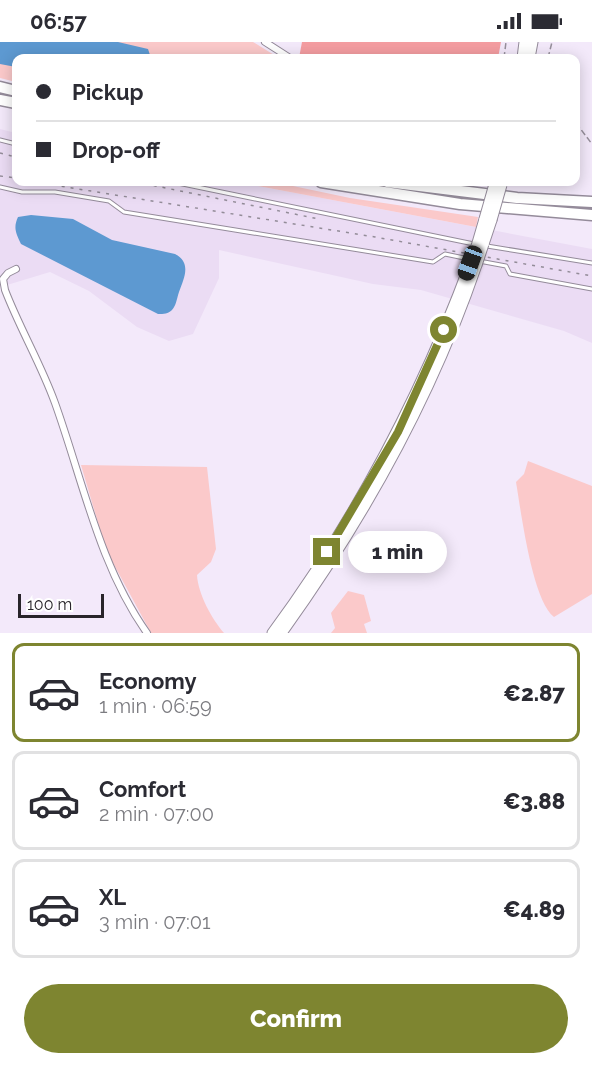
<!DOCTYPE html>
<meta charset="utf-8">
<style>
:root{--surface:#fff;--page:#f2f2f3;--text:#2b2b33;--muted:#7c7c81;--line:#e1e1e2;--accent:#7e8530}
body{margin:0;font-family:Raleway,sans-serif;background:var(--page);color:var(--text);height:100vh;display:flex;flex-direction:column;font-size:22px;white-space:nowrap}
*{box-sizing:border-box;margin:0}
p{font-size:20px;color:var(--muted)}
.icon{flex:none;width:33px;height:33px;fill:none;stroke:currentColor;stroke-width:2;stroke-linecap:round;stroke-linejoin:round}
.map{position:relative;height:591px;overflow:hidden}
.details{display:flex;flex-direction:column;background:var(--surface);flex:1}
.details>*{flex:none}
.hud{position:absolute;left:12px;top:12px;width:568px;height:132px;border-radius:12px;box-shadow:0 3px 15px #0003;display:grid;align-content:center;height:132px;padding:0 24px;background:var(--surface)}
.scale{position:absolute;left:18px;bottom:15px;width:86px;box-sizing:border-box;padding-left:6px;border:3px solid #28242a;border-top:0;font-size:16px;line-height:21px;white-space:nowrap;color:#28242a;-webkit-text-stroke:4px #fff;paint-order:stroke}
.end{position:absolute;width:27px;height:27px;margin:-14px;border:8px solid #7e8530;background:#fff;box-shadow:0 0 0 3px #fff}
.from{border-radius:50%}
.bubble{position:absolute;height:42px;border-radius:21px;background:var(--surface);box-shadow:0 3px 15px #0003;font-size:20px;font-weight:800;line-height:42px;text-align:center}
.car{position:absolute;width:18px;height:36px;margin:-18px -9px;border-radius:8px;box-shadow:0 0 4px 2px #0007;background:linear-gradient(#222 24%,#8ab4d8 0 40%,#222 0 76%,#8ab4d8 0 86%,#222 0)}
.hud b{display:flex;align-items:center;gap:21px;height:57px;font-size:22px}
.hud b+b{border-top:2px solid var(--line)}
.hud i{width:15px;height:15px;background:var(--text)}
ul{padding:10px 0 0;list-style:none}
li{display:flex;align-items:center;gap:18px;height:99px;margin:0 12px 9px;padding:0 12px;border:3px solid var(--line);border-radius:12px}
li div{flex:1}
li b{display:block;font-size:22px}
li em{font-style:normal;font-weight:800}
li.active{border-color:var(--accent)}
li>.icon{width:54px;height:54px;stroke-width:1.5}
.cta{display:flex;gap:12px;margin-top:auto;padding:12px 24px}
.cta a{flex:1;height:69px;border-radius:36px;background:var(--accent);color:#fff;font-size:24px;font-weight:800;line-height:69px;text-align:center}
.status{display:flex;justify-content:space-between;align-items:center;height:42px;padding:0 30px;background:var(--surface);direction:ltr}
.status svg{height:16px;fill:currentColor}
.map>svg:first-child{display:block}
.built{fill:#ebdcf4}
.green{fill:#fbc9ca}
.forest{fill:#f49da1}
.water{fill:#5d99d1}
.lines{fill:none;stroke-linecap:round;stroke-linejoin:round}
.service-casing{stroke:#948b9a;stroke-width:5}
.minor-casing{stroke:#948b9a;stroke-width:8}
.trunk-casing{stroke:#948b9a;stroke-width:11}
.motorway-casing{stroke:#948b9a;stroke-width:13}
.path{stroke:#97909c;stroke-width:1.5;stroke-dasharray:6 3;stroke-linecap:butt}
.service{stroke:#fff;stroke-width:3}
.minor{stroke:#fff;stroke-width:6}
.trunk{stroke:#fff;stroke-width:9}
.motorway{stroke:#fff;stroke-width:10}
.rail{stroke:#938c98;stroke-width:1.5;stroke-dasharray:3 6;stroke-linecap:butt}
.trunk-bridge-casing{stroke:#948b9a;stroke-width:11;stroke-linecap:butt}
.trunk-bridge{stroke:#fff;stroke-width:9}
.route{stroke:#7e8530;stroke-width:8}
</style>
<div class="status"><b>06:57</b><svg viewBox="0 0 49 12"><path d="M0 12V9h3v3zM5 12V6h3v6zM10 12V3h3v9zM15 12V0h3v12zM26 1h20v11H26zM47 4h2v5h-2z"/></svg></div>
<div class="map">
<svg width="592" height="591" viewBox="0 0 592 591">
<rect width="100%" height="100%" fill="#f3e9fa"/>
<path class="built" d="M0 87 16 91V140H237L592 207V301L564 289 421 248 373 242 219 208V236L193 292 169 299 137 285 89 249 50 230 7 243 0 242Z"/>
<path class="green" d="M0 0H253L279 16H16V40L0 36Z
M237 140H274L350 156 478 175 476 185Z
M528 419 592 444V552L554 575C532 558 521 469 516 440L524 432Z
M81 423 207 425 216 507 211 520 197 533C198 552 212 577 224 591H151L106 508Z
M348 549 364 553 371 579 364 582 367 591H331L335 586 331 571Z"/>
<path class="forest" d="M302 0H501L498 16H299Z"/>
<path class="water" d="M0 0H118L148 7 151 16H16V25L0 22Z
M31 173 73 177 112 198 175 212C192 221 184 236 179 250 177 256 176 264 172 268 168 272 164 272 158 272L21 202C16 191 13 186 18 175Z"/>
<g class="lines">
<defs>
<path id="service" d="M0 98 16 102
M173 140 474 202
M0 145 22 150H55L109 159 124 170 433 220 445 212 469 217
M487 204 592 221
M479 219 506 224 510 232 592 247"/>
<path id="minor" d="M265 0 290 16
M16 227 8 231 3 237 5 248C20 287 41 322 55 361 83 439 99 523 147 591"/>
<path id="trunk" d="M522 16 524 0
M530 16 533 0
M477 201 484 177
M484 202 492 178
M272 591C356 477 421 353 470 221
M282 591C364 477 432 355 477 223"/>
<path id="motorway" d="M0 45 16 49
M0 58 16 61
M321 140 460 162 592 173
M387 140 517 156 592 160"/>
</defs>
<use href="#service" class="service-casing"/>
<use href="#minor" class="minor-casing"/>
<use href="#trunk" class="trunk-casing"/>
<use href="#motorway" class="motorway-casing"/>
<path class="path" d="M504 16 506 0
M548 16 552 0
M576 81 592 102"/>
<use href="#service" class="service"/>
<use href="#minor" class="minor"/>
<use href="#trunk" class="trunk"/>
<use href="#motorway" class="motorway"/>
<path class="rail" d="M0 111 16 115
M0 134 16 136
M35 140 375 195 592 234
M136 140 319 177"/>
<defs>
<path id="trunk-bridge" d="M484 177 494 142
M492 178 502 143
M470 221 477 201
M477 223 484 202"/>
</defs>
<use href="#trunk-bridge" class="trunk-bridge-casing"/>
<use href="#trunk-bridge" class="trunk-bridge"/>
</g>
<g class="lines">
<path class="route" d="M327 510 398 390 444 288"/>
</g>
</svg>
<div class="scale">100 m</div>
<i class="end from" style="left:444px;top:288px"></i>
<i class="end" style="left:327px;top:510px"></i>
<div class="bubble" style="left:348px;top:489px;width:99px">1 min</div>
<i class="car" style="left:470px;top:221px;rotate:200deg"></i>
<div class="hud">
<b><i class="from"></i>Pickup</b>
<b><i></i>Drop-off</b>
</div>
</div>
<section class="details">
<ul>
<li class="active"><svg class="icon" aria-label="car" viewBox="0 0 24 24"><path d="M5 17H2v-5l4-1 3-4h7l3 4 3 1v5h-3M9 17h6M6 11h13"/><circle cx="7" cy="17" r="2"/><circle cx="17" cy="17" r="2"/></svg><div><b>Economy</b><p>1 min · 06:59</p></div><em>€2.87</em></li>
<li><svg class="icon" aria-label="car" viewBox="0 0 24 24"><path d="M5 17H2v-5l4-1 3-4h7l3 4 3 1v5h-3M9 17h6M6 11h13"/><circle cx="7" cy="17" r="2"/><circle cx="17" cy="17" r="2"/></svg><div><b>Comfort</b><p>2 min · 07:00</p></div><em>€3.88</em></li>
<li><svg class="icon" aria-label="car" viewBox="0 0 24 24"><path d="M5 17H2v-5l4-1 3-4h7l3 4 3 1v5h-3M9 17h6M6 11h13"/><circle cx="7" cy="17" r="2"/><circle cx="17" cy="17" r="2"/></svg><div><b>XL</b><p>3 min · 07:01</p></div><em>€4.89</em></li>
</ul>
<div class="cta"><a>Confirm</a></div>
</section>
